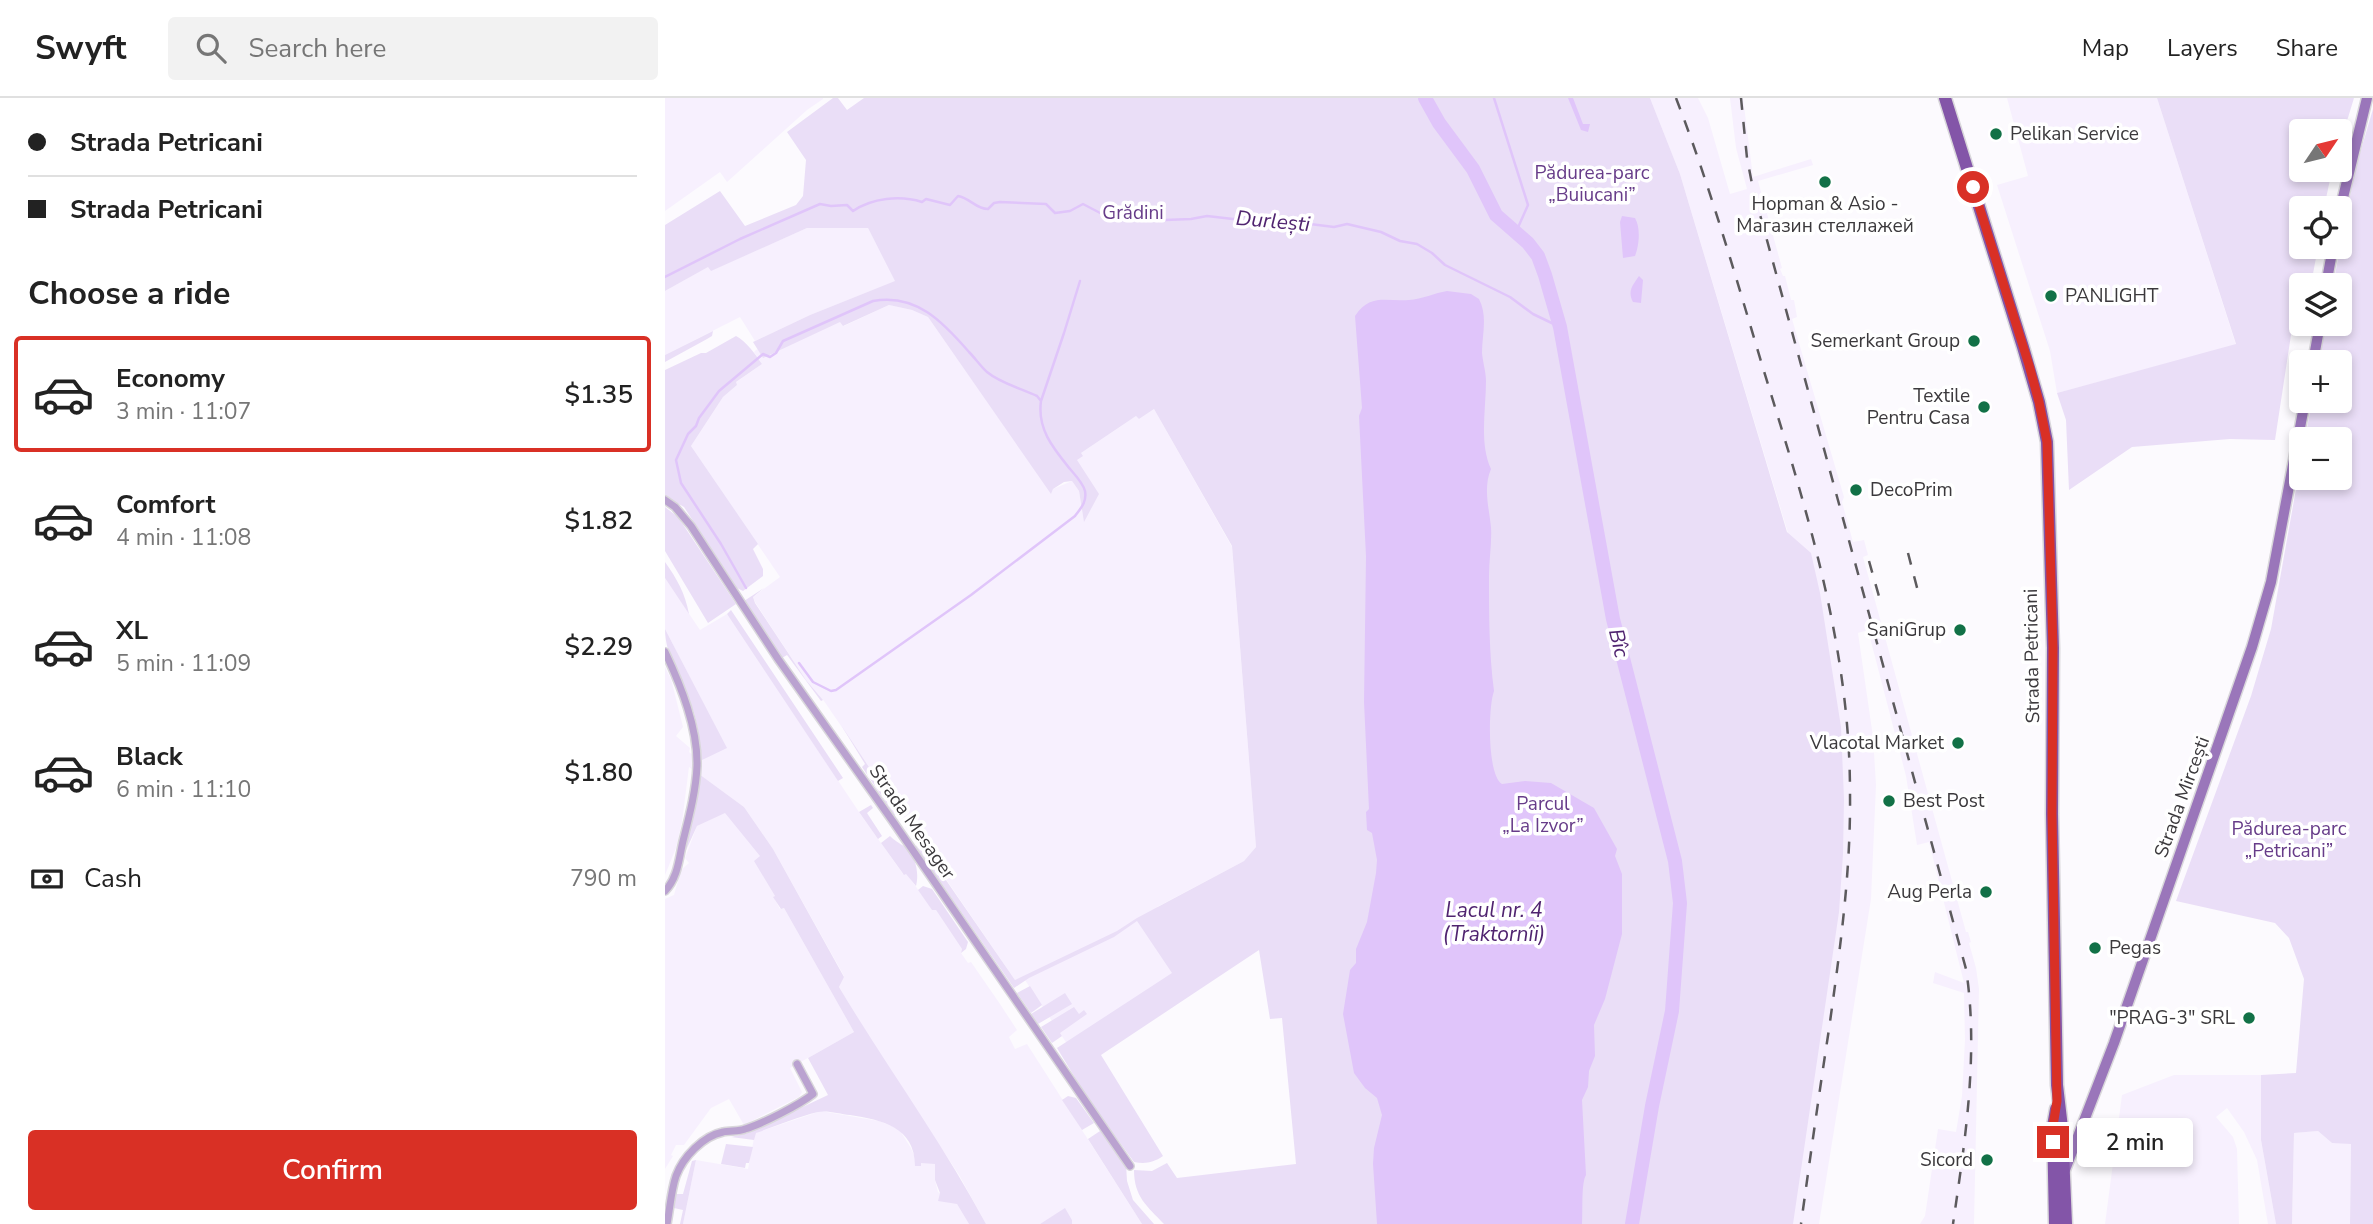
<!DOCTYPE html>
<meta charset="utf-8">
<style>
:root{--surface:#fff;--page:#f2f2f2;--text:#222;--muted:#767676;--line:#e0e0e0;--accent:#d93025}
body{margin:0;font-family:"Nunito Sans",sans-serif;background:var(--page);color:var(--text);height:100vh;display:flex;flex-direction:column;font-size:26px;white-space:nowrap}
*{box-sizing:border-box;margin:0}
p{font-size:23px;color:var(--muted)}
.icon{flex:none;width:38px;height:38px;fill:none;stroke:currentColor;stroke-width:2;stroke-linecap:round;stroke-linejoin:round}
.map{position:relative;flex:1;overflow:hidden}
.drawer{display:flex;flex-direction:column;background:var(--surface);width:665px}
.drawer>*{flex:none}
.hud{display:grid;align-content:center;height:154px;padding:0 28px;background:var(--surface)}
.needle{width:46px;rotate:55deg}
.buttons{position:absolute;left:1624px;top:21px;display:grid;gap:14px}
.buttons a{display:grid;place-items:center;width:63px;height:63px;border-radius:7px;background:var(--surface);box-shadow:0 4px 10px #0003;font-size:35px}
.end{position:absolute;width:32px;height:32px;margin:-16px;border:9px solid #d93025;background:#fff;box-shadow:0 0 0 4px #fff}
.from{border-radius:50%}
.bubble{position:absolute;height:49px;border-radius:7px;background:var(--surface);box-shadow:0 4px 10px #0003;font-size:23px;font-weight:600;line-height:49px;text-align:center}
.hud b{display:flex;align-items:center;gap:24px;height:66px;font-size:26px}
.hud b+b{border-top:2px solid var(--line)}
.hud i{width:18px;height:18px;background:var(--text)}
ul{padding:0;list-style:none}
li{display:flex;align-items:center;gap:21px;height:116px;margin:0 14px 10px;padding:0 14px;border:4px solid transparent;border-radius:7px}
li div{flex:1}
li b{display:block;font-size:26px}
li em{font-style:normal;font-weight:600}
li.selected{border-color:var(--accent)}
li>.icon{width:63px;height:63px;stroke-width:1.5}
h2{padding:0 28px;font-size:32px;line-height:84px}
.pay{display:flex;align-items:center;gap:18px;height:77px;padding:0 28px;font-size:26px}
.pay p{margin-inline-start:auto}
.action{display:flex;gap:14px;margin-top:auto;padding:14px 28px}
.action a{flex:1;height:80px;border-radius:7px;background:var(--accent);color:#fff;font-size:28px;font-weight:600;line-height:80px;text-align:center}
header{display:flex;align-items:center;gap:42px;box-sizing:border-box;height:98px;padding:0 35px;background:var(--surface);border-bottom:2px solid var(--line)}
header strong{font-size:33px}
nav{display:flex;gap:38px;margin-inline-start:auto;font-size:24px}
.search{width:490px;height:63px;background:var(--page);display:flex;align-items:center;gap:18px;box-sizing:border-box;padding:0 24px;border-radius:7px;color:var(--muted);font-size:26px}
main{display:flex;flex:1;min-height:0}
.map>svg:first-child{display:block}
.built{fill:#f7f0fe}
.green{fill:#eadef7}
.water{fill:#e0c5fa}
.lines{fill:none;stroke-linecap:round;stroke-linejoin:round}
.stream{stroke:#e0c5fa;stroke-width:2.5}
.river{stroke:#e0c5fa;stroke-width:14}
.street-casing{stroke:#d9d7db;stroke-width:10}
.secondary-casing{stroke:#d9d7db;stroke-width:13}
.primary-casing{stroke:#d9d7db;stroke-width:15}
.street{stroke:#baa2d0;stroke-width:7}
.secondary{stroke:#9a76ba;stroke-width:10}
.primary{stroke:#8355a8;stroke-width:12}
.rail{stroke:#5c5a5d;stroke-width:2.5;stroke-dasharray:12 12;stroke-linecap:butt}
.route{stroke:#d93025;stroke-width:9}
.poi-dot{fill:#127147;stroke:#fff;stroke-width:2.5}
.labels{text-anchor:middle;dominant-baseline:central;stroke-width:7;stroke-linejoin:round;paint-order:stroke}
.poi-label{font-size:19px;fill:#3b393c;stroke:#fff;text-anchor:end}
.park-label{font-size:19px;fill:#673c89;stroke:#fff}
.street-label{font-size:19px;fill:#3b393c;stroke:#fff}
.water-label{font-size:21px;font-style:italic;fill:#502470;stroke:#fff}
</style>
<header>
<strong>Swyft</strong>
<div class="search"><svg class="icon" aria-label="search" viewBox="0 0 24 24"><circle cx="10" cy="10" r="6"/><path d="M15 15l6 6"/></svg>Search here</div>
<nav><a>Map</a><a>Layers</a><a>Share</a></nav>
</header>
<main>
<section class="drawer">
<div class="hud">
<b><i class="from"></i>Strada Petricani</b>
<b><i></i>Strada Petricani</b>
</div>
<h2>Choose a ride</h2>
<ul>
<li class="selected"><svg class="icon" aria-label="car" viewBox="0 0 24 24"><path d="M5 17H2v-5l4-1 3-4h7l3 4 3 1v5h-3M9 17h6M6 11h13"/><circle cx="7" cy="17" r="2"/><circle cx="17" cy="17" r="2"/></svg><div><b>Economy</b><p>3 min · 11:07</p></div><em>$1.35</em></li>
<li><svg class="icon" aria-label="car" viewBox="0 0 24 24"><path d="M5 17H2v-5l4-1 3-4h7l3 4 3 1v5h-3M9 17h6M6 11h13"/><circle cx="7" cy="17" r="2"/><circle cx="17" cy="17" r="2"/></svg><div><b>Comfort</b><p>4 min · 11:08</p></div><em>$1.82</em></li>
<li><svg class="icon" aria-label="car" viewBox="0 0 24 24"><path d="M5 17H2v-5l4-1 3-4h7l3 4 3 1v5h-3M9 17h6M6 11h13"/><circle cx="7" cy="17" r="2"/><circle cx="17" cy="17" r="2"/></svg><div><b>XL</b><p>5 min · 11:09</p></div><em>$2.29</em></li>
<li><svg class="icon" aria-label="car" viewBox="0 0 24 24"><path d="M5 17H2v-5l4-1 3-4h7l3 4 3 1v5h-3M9 17h6M6 11h13"/><circle cx="7" cy="17" r="2"/><circle cx="17" cy="17" r="2"/></svg><div><b>Black</b><p>6 min · 11:10</p></div><em>$1.80</em></li>
</ul>
<div class="pay"><svg class="icon" aria-label="cash" viewBox="0 0 24 24"><path d="M3 7h18v10H3z"/><circle cx="12" cy="12" r="2"/></svg>Cash<p>790 m</p></div>
<div class="action"><a>Confirm</a></div>
</section>
<div class="map">
<svg width="1708" height="1126" viewBox="0 0 1708 1126">
<rect width="100%" height="100%" fill="#fcfafe"/>
<path class="built" d="M0 0H158V1L142 12 62 84 55 74 0 113Z
M985 0H1033L1043 20 1065 96 1082 91 1071 50 1065 0H1078L1088 79 1146 61 1148 67 1093 83 1117 170 1115 171 1118 178H1120L1126 202H1129L1132 219 1127 221 1179 399 1177 404 1188 444 1199 442 1203 457 1198 459 1301 834H1303L1306 844 1304 845 1311 870 1314 891 1309 1126H1255L1260 1118 1273 1031 1291 1034 1297 998 1300 942 1299 895 1268 885 1270 874 1299 885 1264 744 1252 747 1241 678 1203 532 1193 535 1208 639 1211 687 1206 801 1154 1126H1119L1123 435 1015 76Z
M1342 0H1492L1571 247 1392 295 1385 253 1332 87 1363 78Z
M142 130H203L231 183 145 217 90 243 75 219 0 257V193L44 168 47 172Z
M224 207 247 212 263 219 386 395 388 391 407 383 414 393 419 423 412 361 416 355 471 318 474 321 489 311 567 449 591 749 579 763 492 809 537 873 410 958 358 879 350 882 159 603 141 582 90 504 88 499 115 479 26 348 58 299 72 287 70 285 97 266 89 254 91 252 93 251 98 259 175 223 179 228Z
M0 480 35 532 62 516 196 717 238 776 241 775 267 811 271 812 297 851 296 855 303 865 306 864 335 906 352 932 344 939 350 951 362 946 477 1126H407V1122L400 1111 375 1126H321L294 1077 216 958 174 889 179 878 108 751 79 709 24 669 17 724 11 750 0 777V569L6 581 18 629 11 638 25 650 24 654 35 663 61 649 0 531Z
M60 714 96 758 90 763 110 798 109 800 115 811 119 810 189 934 125 970 137 994 134 999 79 1027 64 1001 46 1010 19 1047H11L6 1057 8 1058 0 1071V801L9 797 16 772 24 765 20 760 32 728Z
M1509 977H1596V1042L1611 1126H1603L1592 1062 1579 1034 1562 1010 1551 1019 1568 1039 1572 1051 1574 1126H1440L1457 997Z
M156 1013 214 1023 234 1031 246 1050 251 1062 256 1065H270V1082L273 1094 292 1106 304 1126H18L31 1062 83 1071 90 1035Z
M1653 1033 1667 1045H1686L1685 1126H1627L1629 1035Z"/>
<path class="green" d="M168 0H173L182 12 199 0H985L1015 76 1122 434 1146 455 1155 495 1176 629 1179 701 1178 756 1174 814 1128 1126H499C482 1108 469 1099 469 1072L487 1073 502 1065 512 1080 631 1066 617 920 605 921 594 852 436 957 498 1058C488 1065 480 1066 469 1064L423 1001 392 950 507 875 472 823 449 839 364 880 349 890 251 749 254 743 350 882 452 833 472 820 579 763 591 749 567 448 489 311 474 321 471 318 416 355 418 358 412 362 434 396 419 424 414 393 407 383 399 384 388 391 386 396 263 219 247 212 224 207 178 228 175 224 98 260 88 244 145 217 230 183 203 130H142L46 173 43 169 0 193V127L55 93 80 128 131 107 138 98 141 62 122 34Z
M1492 0H1689L1675 46V33H1636V72H1667L1659 110H1636V149H1653L1647 181 1635 178 1610 342 1565 341 1467 349 1404 392 1401 322 1392 295 1571 246Z
M1708 11V1126H1685L1686 1046 1667 1045 1653 1033 1629 1035 1627 1126H1611L1596 1042V977L1631 975 1639 881 1624 840 1610 825 1511 803 1586 598 1606 531 1636 363V380H1675V341H1640L1647 303H1675V264H1654L1661 226H1675V187H1668L1690 72Z
M48 233 47 238 42 241 0 264V257Z
M71 238C81 243 91 257 97 266L71 284 72 287 58 299 26 348 93 446 88 451 98 471V478L78 493 72 490 19 409 0 398V272L36 255H41Z
M0 409 13 419 71 506 43 525 0 453Z
M0 464C12 481 20 495 24 516L0 480Z
M99 490 88 499 90 505 141 582 158 602 156 603 122 557 117 560 79 503Z
M66 512 178 680 173 683 62 516Z
M0 531 62 650 35 663C34 645 34 627 27 609 18 583 0 559 0 531Z
M176 627 236 717H229L197 669 200 666Z
M34 676 79 709 108 751 179 879 174 889C222 969 277 1044 321 1126H304L292 1106 273 1103 275 1095 270 1082V1066L256 1065V1068H250C250 1029 217 1022 185 1017 175 1016 162 1012 153 1014 132 1019 111 1028 91 1035L89 1042 66 1039 83 1035 163 997 143 960 189 934 119 810 116 811 108 799 110 798 89 763 95 758 60 715 32 728 18 759Z
M206 707 208 710 202 715 217 738 213 741 194 714Z
M225 738C230 743 234 745 239 748 252 758 254 777 251 788L241 776 239 777 216 745Z
M258 788 267 791 303 844 301 851 296 855 297 851 271 812H267L253 792Z
M365 888 377 907 366 915 352 895Z
M400 895 407 906 373 926 366 916Z
M409 909 414 916 419 912 422 916 395 935 397 938 387 945 376 929Z
M403 998 411 1000 429 1025 417 1032 397 1002Z
M435 1033 461 1066 462 1083 468 1102 489 1126H477L423 1041Z
M61 1046 88 1049 84 1065H81L80 1070 56 1066Z
M31 1062 18 1126H15L18 1112 9 1110V1096H18L27 1063Z
M400 1110 407 1122V1126H375Z"/>
<path class="water" d="M903 0H908L918 26H925L923 34 916 32Z
M957 118 970 120C976 130 974 148 970 158L958 160 955 124Z
M974 178 978 182 976 205 968 204C962 193 968 187 974 178Z
M782 193 806 196 814 201C823 218 817 237 817 255 818 265 821 274 821 283 821 311 814 345 826 371 818 389 824 410 826 429 827 445 824 462 824 478 824 516 824 555 829 593 823 609 822 677 837 686L860 683 886 685 929 710 952 751 950 758 957 776V836L940 901 929 927 930 958 924 973 923 989 917 1002 921 1077C916 1085 918 1113 917 1126H712L708 1066 709 1050 717 1017 712 1000 700 990 689 975 678 916 685 872 691 865V851L702 824 711 775 712 762 707 735 702 732 701 714 704 711 699 604 701 458 694 318 697 310 690 218C705 195 722 204 744 202 757 201 770 195 782 193Z"/>
<g class="lines">
<path class="stream" d="M829 0 863 107 851 134
M0 179 75 141 155 106 166 108 182 107 188 113C207 100 235 97 257 104L261 101 285 107 293 98C305 100 311 111 323 111L329 105 335 104 381 106 390 115 405 113 418 106 439 117 467 120 475 115 500 122 526 121 542 118 568 121 581 118 626 128 637 125 669 129 682 126 716 134 735 143 752 146 767 155 780 167 845 199 868 216 895 229
M376 303 399 235 415 183
M81 490 56 446 16 385 11 362 23 336 31 328 34 320 54 293 98 256 105 259 111 255 118 243 208 203C251 195 278 224 304 254 310 260 316 269 322 274 335 285 357 291 372 298L376 303C372 331 388 350 405 371 410 377 418 385 420 393 422 404 416 410 410 418L306 497 171 592 166 593 148 584 134 565"/>
<path class="river" d="M760 0 774 25 808 71 831 117 863 145 873 158 880 177 895 229 948 521 1010 763 1015 805 1007 913 987 1008 967 1126"/>
<defs>
<path id="street" d="M0 402 10 409 26 428 113 561 229 725 465 1068
M0 554C16 588 33 630 32 668 31 693 24 719 18 743 14 760 13 780 0 793
M2 1126C5 1110 6 1093 11 1078 18 1059 38 1038 58 1034 65 1032 73 1034 80 1031 97 1026 134 1007 148 996L132 966"/>
<path id="secondary" d="M1675 112 1702 0
M1661 187 1668 149
M1648 264 1655 226
M1400 1072 1449 945 1587 549 1606 484 1640 303"/>
<path id="primary" d="M1280 0 1358 249 1374 304 1382 344 1388 550 1387 716 1392 987 1397 1030 1401 1126
M1390 1126 1388 1028 1391 1011"/>
</defs>
<use href="#street" class="street-casing"/>
<use href="#secondary" class="secondary-casing"/>
<use href="#primary" class="primary-casing"/>
<use href="#street" class="street"/>
<use href="#secondary" class="secondary"/>
<use href="#primary" class="primary"/>
<path class="rail" d="M1011 0C1045 88 1071 180 1098 270 1141 410 1185 547 1185 694 1186 774 1175 852 1164 931 1154 996 1145 1061 1136 1126
M1076 0 1082 60 1088 91 1301 871C1314 955 1300 1043 1288 1126
M1243 455 1255 501
M1204 463 1217 509"/>
</g>
<g class="lines">
<path class="route" d="M1308 89 1364 267 1374 304 1382 344 1388 550 1387 716 1392 1003 1388 1028V1044"/>
</g>
<g class="poi-dot">
<circle cx="1331" cy="36" r="7"/>
<circle cx="1160" cy="84" r="7"/>
<circle cx="1386" cy="198" r="7"/>
<circle cx="1309" cy="243" r="7"/>
<circle cx="1319" cy="309" r="7"/>
<circle cx="1191" cy="392" r="7"/>
<circle cx="1295" cy="532" r="7"/>
<circle cx="1293" cy="645" r="7"/>
<circle cx="1224" cy="703" r="7"/>
<circle cx="1321" cy="794" r="7"/>
<circle cx="1430" cy="850" r="7"/>
<circle cx="1584" cy="920" r="7"/>
<circle cx="1322" cy="1062" r="7"/>
</g>
<g class="labels">
<g class="poi-label">
<text x="1345" y="36" text-anchor="start">Pelikan Service</text>
<text x="1160" y="106" text-anchor="middle">Hopman &amp; Asio -<tspan x="1160" dy="22">Магазин стеллажей</tspan></text>
<text x="1400" y="198" text-anchor="start">PANLIGHT</text>
<text x="1295" y="243">Semerkant Group</text>
<text x="1305" y="298">Textile<tspan x="1305" dy="22">Pentru Casa</tspan></text>
<text x="1205" y="392" text-anchor="start">DecoPrim</text>
<text x="1281" y="532">SaniGrup</text>
<text x="1279" y="645">Vlacotal Market</text>
<text x="1238" y="703" text-anchor="start">Best Post</text>
<text x="1307" y="794">Aug Perla</text>
<text x="1444" y="850" text-anchor="start">Pegas</text>
<text x="1570" y="920">"PRAG-3" SRL</text>
<text x="1308" y="1062">Sicord</text>
</g>
<g class="park-label">
<text x="927" y="75">Pădurea-parc<tspan x="927" dy="22">„Buiucani”</tspan></text>
<text x="468" y="115">Grădini</text>
<text x="878" y="706">Parcul<tspan x="878" dy="22">„La Izvor”</tspan></text>
<text x="1624" y="731">Pădurea-parc<tspan x="1624" dy="22">„Petricani”</tspan></text>
</g>
<g class="street-label">
<text transform="translate(1367 558) rotate(-91)">Strada Petricani</text>
<text transform="translate(1517 699) rotate(-70)">Strada Mircești</text>
<text transform="translate(247 724) rotate(55)">Strada Mesager</text>
</g>
<g class="water-label">
<text transform="translate(608 123) rotate(5)">Durlești</text>
<text transform="translate(954 545) rotate(76)">Bîc</text>
<text x="829" y="812">Lacul nr. 4<tspan x="829" dy="24">(Traktornîi)</tspan></text>
</g>
</g>
</svg>
<div class="buttons">
<a><svg class="needle" viewBox="-14 -14 28 28"><path d="M0-13l5 13h-10z" fill="#e53935"/><path d="M0 13l5-13h-10z" fill="#767676"/></svg></a>
<a><svg class="icon" aria-label="locate" viewBox="0 0 24 24"><circle cx="12" cy="12" r="6"/><path d="M12 2v4M12 18v4M2 12h4M18 12h4"/></svg></a>
<a><svg class="icon" aria-label="layers" viewBox="0 0 24 24"><path d="M12 4l9 5-9 5-9-5zM3 14l9 5 9-5"/></svg></a>
<a>+</a>
<a>−</a>
</div>
<i class="end from" style="left:1308px;top:89px"></i>
<i class="end" style="left:1388px;top:1044px"></i>
<div class="bubble" style="left:1412px;top:1020px;width:116px">2 min</div>
</div>
</main>
